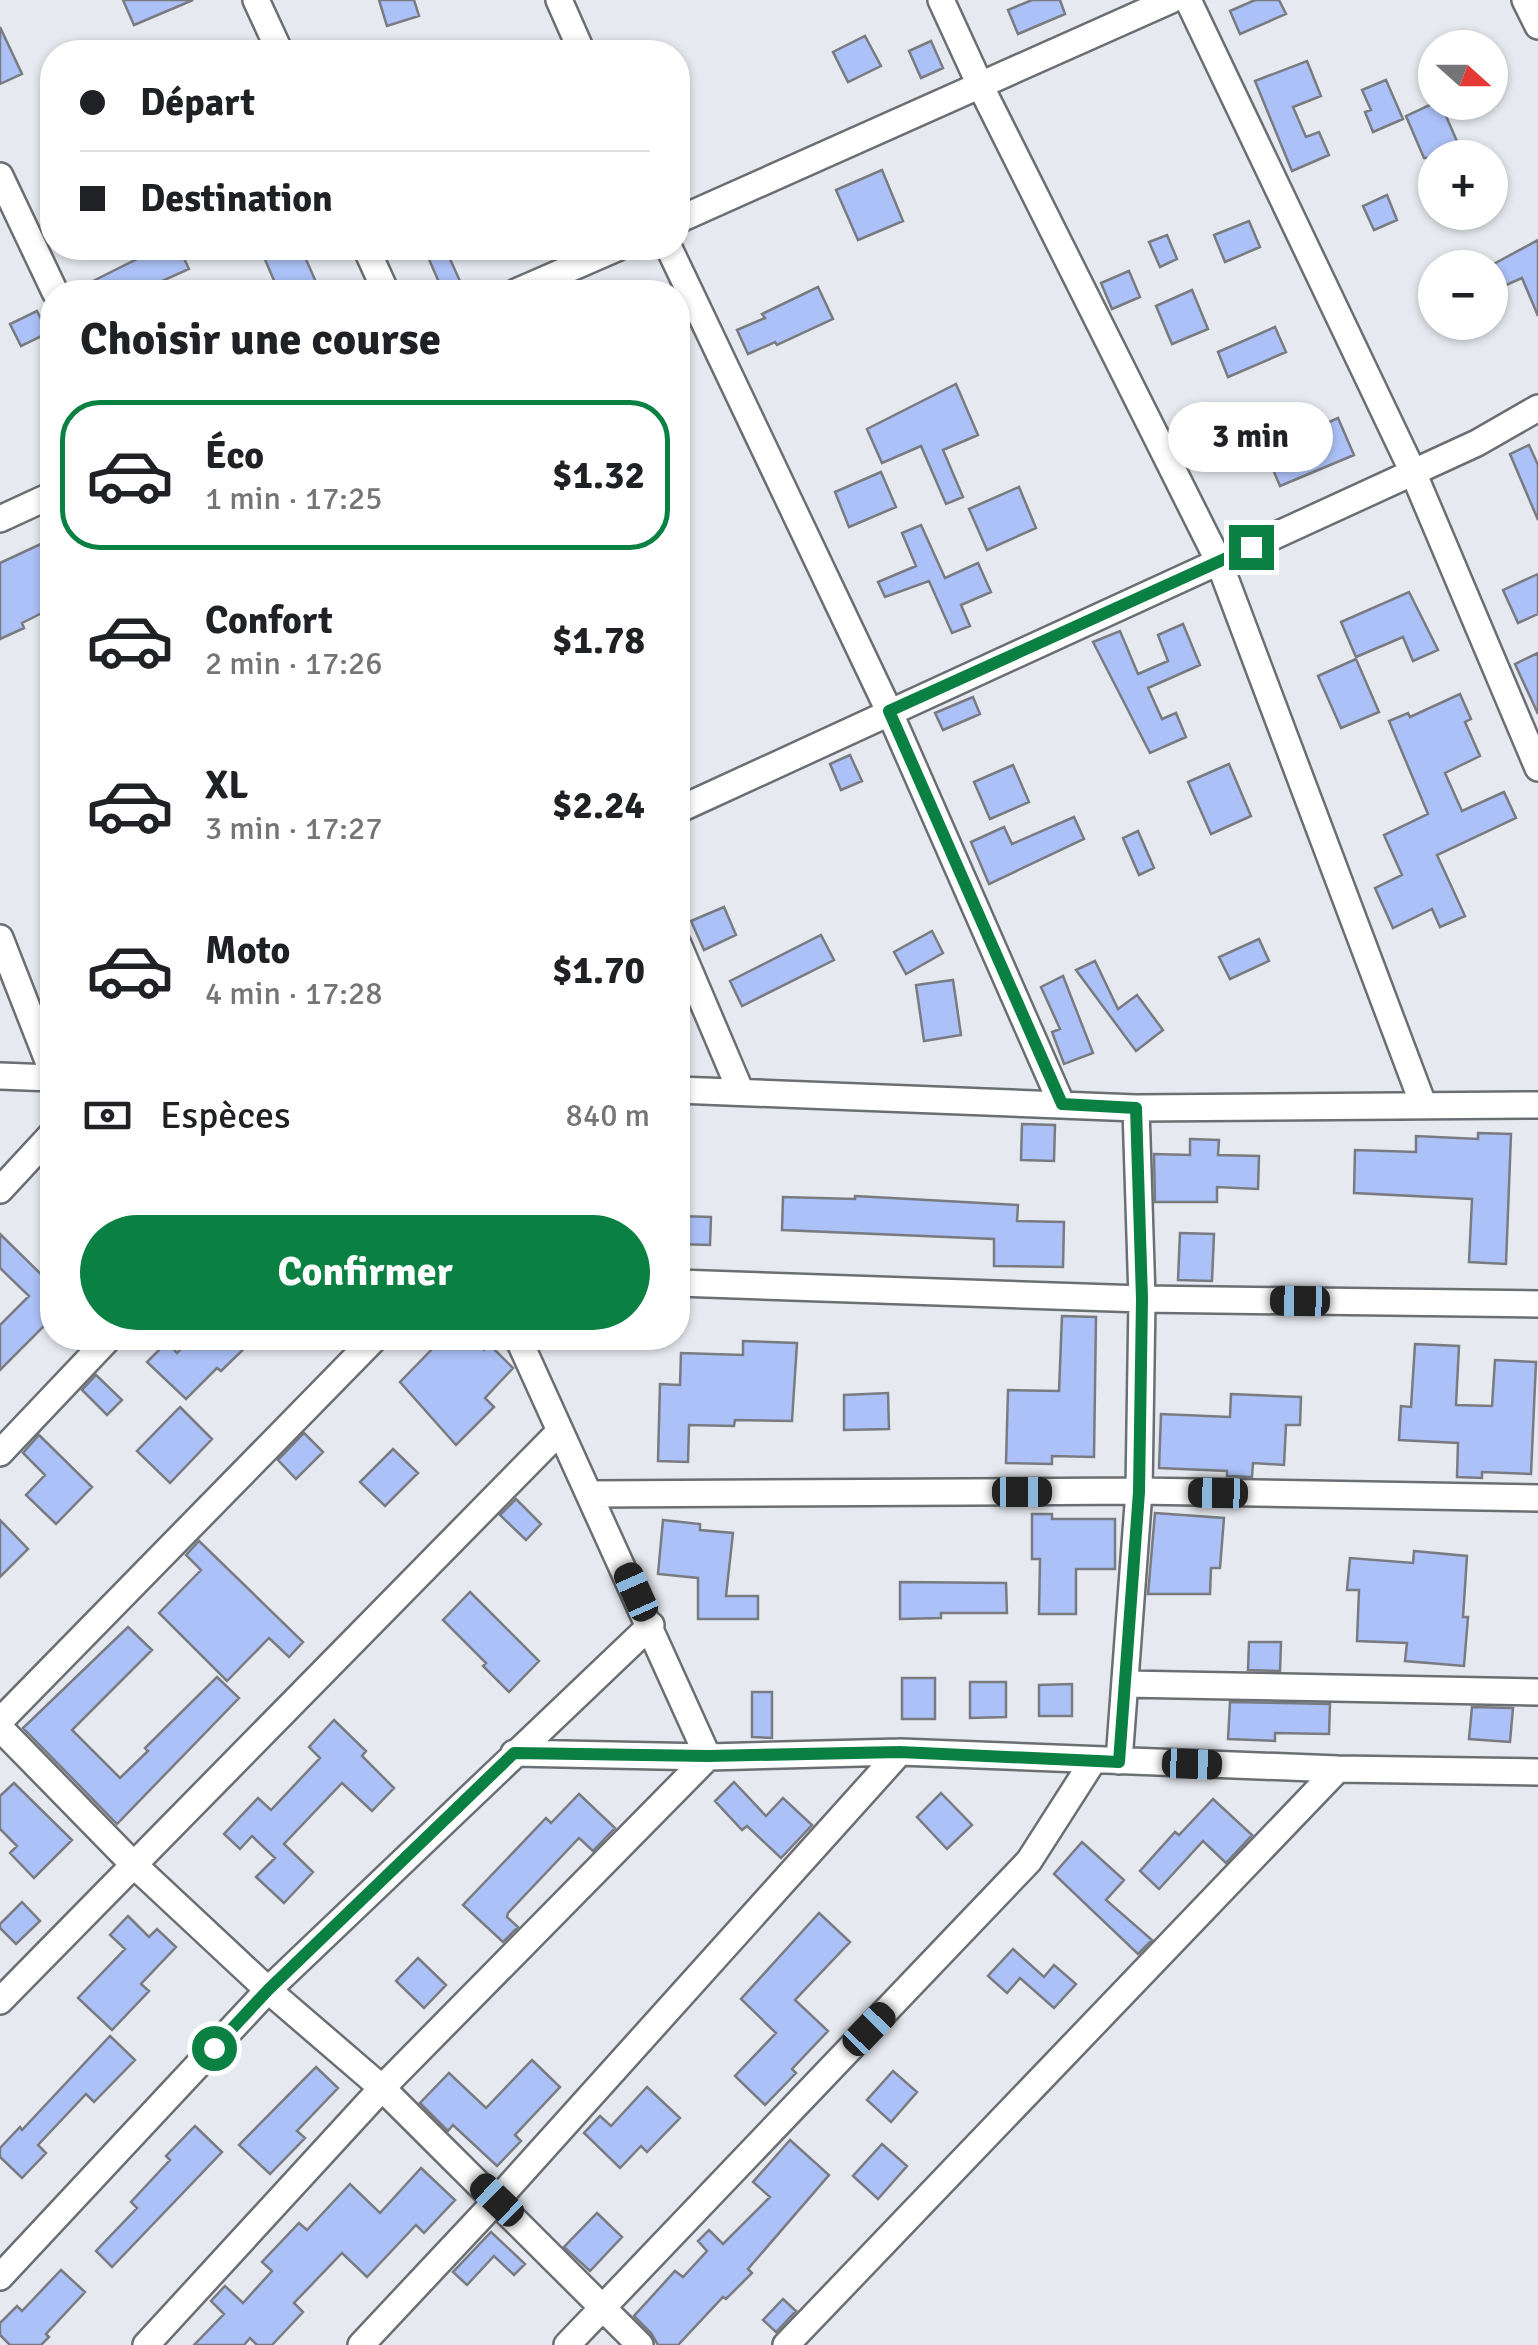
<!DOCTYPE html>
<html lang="fr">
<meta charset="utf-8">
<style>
:root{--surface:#fff;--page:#f6f6f6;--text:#202124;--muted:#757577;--line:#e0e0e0;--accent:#0b8043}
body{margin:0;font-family:Signika,sans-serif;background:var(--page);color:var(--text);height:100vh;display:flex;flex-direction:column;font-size:38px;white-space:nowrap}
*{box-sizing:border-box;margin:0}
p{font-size:32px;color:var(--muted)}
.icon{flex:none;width:55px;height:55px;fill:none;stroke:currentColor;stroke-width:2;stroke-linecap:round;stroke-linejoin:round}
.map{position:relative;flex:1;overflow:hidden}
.panel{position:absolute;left:40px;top:280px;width:650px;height:1070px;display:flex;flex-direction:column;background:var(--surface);border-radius:40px;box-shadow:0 2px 8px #0004}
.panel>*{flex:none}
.hud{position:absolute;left:40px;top:40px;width:650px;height:220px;border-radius:40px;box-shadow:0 2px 8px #0004;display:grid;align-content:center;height:220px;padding:0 40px;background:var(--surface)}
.needle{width:65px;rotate:111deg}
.buttons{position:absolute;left:1418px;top:30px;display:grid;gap:20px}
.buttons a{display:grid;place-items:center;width:90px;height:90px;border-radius:50%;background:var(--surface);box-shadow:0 2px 8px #0004;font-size:50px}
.end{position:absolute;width:45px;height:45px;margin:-22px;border:12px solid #0b8043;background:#fff;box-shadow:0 0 0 5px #fff}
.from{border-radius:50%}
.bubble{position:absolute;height:70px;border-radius:35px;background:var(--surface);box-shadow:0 2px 8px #0004;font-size:32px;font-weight:800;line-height:70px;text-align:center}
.car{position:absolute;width:30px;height:60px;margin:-30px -15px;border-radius:12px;box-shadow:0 0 8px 2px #0007;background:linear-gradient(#222 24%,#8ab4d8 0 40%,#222 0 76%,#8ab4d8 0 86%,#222 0)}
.hud b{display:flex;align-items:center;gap:35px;height:95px;font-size:38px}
.hud b+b{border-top:2px solid var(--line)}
.hud i{width:25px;height:25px;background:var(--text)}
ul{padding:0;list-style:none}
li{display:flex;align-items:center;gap:30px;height:150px;margin:0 20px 15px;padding:0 20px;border:5px solid transparent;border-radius:40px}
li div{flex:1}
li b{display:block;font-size:38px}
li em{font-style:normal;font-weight:800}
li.active{border-color:var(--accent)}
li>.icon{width:90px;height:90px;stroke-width:1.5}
h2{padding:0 40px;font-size:45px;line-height:120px}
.pay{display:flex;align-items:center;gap:25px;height:110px;padding:0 40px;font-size:38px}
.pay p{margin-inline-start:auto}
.button{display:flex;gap:20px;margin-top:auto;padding:20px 40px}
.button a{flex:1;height:115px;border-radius:60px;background:var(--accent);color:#fff;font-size:40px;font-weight:800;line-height:115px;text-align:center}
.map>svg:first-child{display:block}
.building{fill:#acc1f7;stroke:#797b80;stroke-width:2.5}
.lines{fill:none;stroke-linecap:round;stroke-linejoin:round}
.minor-casing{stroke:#6b6e73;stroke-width:30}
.minor{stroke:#fff;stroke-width:25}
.route{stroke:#0b8043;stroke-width:12}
</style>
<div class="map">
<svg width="1538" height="2345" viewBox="0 0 1538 2345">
<rect width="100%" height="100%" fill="#e6e9ef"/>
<path class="building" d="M123 0H193L134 25Z
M379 0H414L419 16 387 26Z
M1032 0H1060L1065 14 1018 34 1008 10Z
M1255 0H1279L1286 14 1240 34 1230 11Z
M0 27 22 74 0 84Z
M865 36 881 66 848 82 833 52Z
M931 41 943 68 921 78 909 51Z
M1307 61 1321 96 1293 107 1306 137 1319 132 1329 155 1292 171 1255 81Z
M1386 80 1403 119 1373 132 1365 112 1371 110 1362 90Z
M1436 102H1440L1462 153 1452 158H1424L1406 116Z
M882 170 903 221 858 240 836 190Z
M1387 195 1397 220 1374 230 1363 206Z
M1249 221 1260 247 1225 262 1214 235Z
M1167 235 1177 259 1160 267 1149 242Z
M1538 240V316L1522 278 1490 292V266Z
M159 248H179L189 269 138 292H71Z
M260 248H301L316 282 291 292H279Z
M424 248H445L460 281 442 289Z
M1129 271 1140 297 1112 309 1101 283Z
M818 287 833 319 777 345 775 342 748 354 737 330 765 318 762 314Z
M1192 290 1208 329 1172 344 1156 306Z
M37 311 48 333 21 346 10 324Z
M1275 327 1286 352 1228 377 1218 352Z
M956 384 978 435 943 450 963 497 946 504 921 446 882 463 867 429Z
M1281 412 1292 439 1338 418 1354 455 1280 486 1254 424Z
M1529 445 1538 465V520L1510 454Z
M881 472 896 507 849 527 835 492Z
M1019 487 1036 528 987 550 969 509Z
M921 525 945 578 978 563 991 592 961 605 970 626 952 633 929 581 885 597 878 582 916 566 902 533Z
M43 543 52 563V608L22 623 24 628 0 639V563Z
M1538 574V614L1518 623 1503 590Z
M1409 592 1438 650 1413 661 1403 637 1356 657 1341 622Z
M1183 624 1200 665 1148 688 1162 719 1176 713 1186 737 1150 753 1093 642 1120 631 1138 674 1168 661 1158 635Z
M1538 653V714L1515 664Z
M1356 659 1379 712 1341 728 1318 676Z
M1460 694 1471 719 1465 722 1480 756 1445 773 1462 811 1504 792 1516 818 1437 855 1465 916 1440 927 1432 909 1393 928 1375 888 1402 875 1384 835 1428 814 1389 721 1408 713 1410 717Z
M973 697 980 714 943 730 935 713Z
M850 755 862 781 841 790 830 764Z
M1229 764 1251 816 1211 834 1188 782Z
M1013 765 1029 802 990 819 974 782Z
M1074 817 1084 839 989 884 971 842 1004 827 1012 844Z
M1138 831 1154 868 1139 875 1123 838Z
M724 907 736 935 704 950 691 921Z
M932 931 943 953 906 974 894 952Z
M821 935 834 960 742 1006 730 981Z
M1259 939 1269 961 1230 979 1219 957Z
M1095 961 1118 1009 1137 995 1163 1030 1136 1051 1076 970Z
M1063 976 1093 1053 1064 1064 1052 1032 1060 1029 1041 987Z
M953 980 961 1035 924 1041 916 985Z
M1022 1124 1055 1125 1054 1161 1021 1160Z
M1478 1133 1511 1134 1506 1264 1469 1262 1472 1199 1354 1193 1355 1150 1416 1152V1136L1478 1139Z
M1190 1139 1219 1140 1218 1155 1259 1156 1258 1189 1217 1187V1202H1155L1154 1154 1190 1155Z
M855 1196 1018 1205 1017 1221 1064 1222 1063 1267 994 1266V1239L782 1230 783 1197 855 1199Z
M678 1216 711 1217 710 1245 678 1244Z
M1180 1233 1214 1234 1212 1281 1178 1280Z
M0 1234 52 1285V1318L0 1370V1325L29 1296 0 1268Z
M1062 1316 1096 1317 1094 1457 1052 1456V1464L1006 1463 1008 1390 1059 1391Z
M192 1338H255L221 1371 217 1368 186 1399 147 1362 167 1342 177 1353Z
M443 1338H471L484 1350 489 1344 513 1368 485 1398 494 1407 456 1445 400 1382Z
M743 1341 797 1343 792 1421 735 1420 734 1426 689 1425 688 1462 658 1461 660 1384 680 1385 681 1353 743 1355Z
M1415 1344 1459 1346 1456 1405 1492 1406 1495 1360 1536 1362 1531 1474 1482 1472V1478L1457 1477 1458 1443 1399 1440 1401 1406 1411 1407Z
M96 1375 122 1400 107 1415 82 1390Z
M888 1393 889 1429 844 1430V1395Z
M1231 1394 1301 1397 1300 1425H1286L1284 1465 1253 1463 1252 1477 1227 1476V1471L1159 1468 1161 1414 1230 1417Z
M180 1407 212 1439 170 1483 137 1451Z
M304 1433 323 1452 296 1479 278 1460Z
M39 1435 92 1487 56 1524 26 1495 45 1475 23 1453Z
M393 1449 418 1473 385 1506 360 1482Z
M516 1499 541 1524 526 1540 500 1515Z
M1155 1513 1224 1518 1220 1568H1211L1210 1594H1148Z
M1032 1514H1052V1519H1115V1569H1076V1614H1039L1040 1559H1032Z
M0 1520 28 1549 0 1577Z
M663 1520 700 1524V1530L733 1533 726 1596H758V1619H698V1578L658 1574Z
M199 1541 303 1642 289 1657 269 1638 227 1681 159 1613 201 1570 186 1555Z
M1414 1551 1467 1556 1463 1617H1468L1464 1666 1405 1661 1407 1643 1357 1641 1359 1590H1347L1350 1558 1413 1563Z
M900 1582 1006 1583 1007 1613H941V1618L900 1619Z
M470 1592 539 1661 509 1692 483 1666 486 1663 443 1620Z
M128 1627 152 1650 72 1730 120 1778 148 1751 145 1748 217 1677 239 1698 117 1824 23 1728Z
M1249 1642H1281L1280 1671 1248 1670Z
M902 1678H935V1719H902Z
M970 1682H1006V1717L970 1718Z
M1072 1684V1716H1039V1685Z
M752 1692H772V1738L752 1737Z
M1230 1702 1330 1704 1329 1734 1275 1733V1741L1228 1739Z
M1472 1707 1513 1708 1510 1742 1469 1739Z
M334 1720 366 1751 362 1756 394 1788 372 1811 342 1783 284 1844 313 1872 284 1903 256 1877 275 1858 252 1836 240 1849 224 1834 258 1798 271 1810 320 1758 309 1747Z
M734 1782 766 1816 783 1798 812 1825 781 1858 747 1826 742 1830 715 1801Z
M14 1783 72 1840 34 1878 10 1853 17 1846 0 1829V1796Z
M941 1793 972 1825 947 1849 917 1817Z
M579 1794 615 1828 593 1851 579 1838 508 1913 507 1917 518 1927 503 1942 463 1905 546 1818 551 1823Z
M1213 1799 1252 1835 1226 1863 1203 1841 1159 1889 1140 1871 1175 1832 1179 1835Z
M1082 1842 1124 1880 1106 1900 1152 1940 1138 1954 1054 1874Z
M22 1902 40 1921 16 1944 0 1928V1924Z
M819 1913 850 1942 795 2000 828 2031 792 2069 796 2073 765 2105 735 2076 776 2033 741 1999Z
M128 1916 149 1937 157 1929 176 1947 141 1984 149 1991 112 2030 78 1998 125 1949 110 1935Z
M1013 1949 1044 1977 1054 1965 1076 1984 1054 2008 1020 1978 1007 1993 988 1976Z
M418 1958 446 1985 424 2008 396 1981Z
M110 2036 135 2060 94 2102 86 2094 38 2145 46 2153 22 2178 0 2157V2148L20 2127 22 2130Z
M532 2060 560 2087 515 2135 521 2141 497 2166 453 2125 448 2131 420 2103 449 2073 486 2108Z
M316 2067 338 2088 297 2131 305 2138 270 2174 239 2145Z
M893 2071 917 2092 891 2122 867 2100Z
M647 2087 680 2118 647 2152 641 2146 620 2168 584 2133 600 2116 611 2126Z
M195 2126 222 2152 112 2267 96 2251 137 2208 131 2202 170 2160 166 2156Z
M790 2140 829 2175 748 2269 752 2273 726 2299 723 2297 678 2345H658L651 2333 634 2316 675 2271 683 2277 707 2251 698 2241 709 2230 723 2244 770 2197 753 2182Z
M882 2144 907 2166 878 2199 853 2176Z
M421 2168 455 2200 424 2233 416 2225 367 2277 342 2253 294 2303 303 2312 272 2345H257L250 2338 244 2345H194L224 2314 211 2301 225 2286 243 2303 272 2271 262 2262 299 2223 307 2230 350 2184 380 2213Z
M597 2213 622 2237 590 2271 564 2247Z
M491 2232 525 2264 514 2275 494 2256 467 2285 453 2272Z
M61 2270 85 2292 46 2334 49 2337 41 2345H10L0 2335V2323L17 2306 22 2311Z
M783 2299 796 2311 776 2332 763 2320Z"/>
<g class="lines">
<defs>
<path id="minor" d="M256 0 280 52
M559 0 582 52
M941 0 980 85 1219 562 1423 1104
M1188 0 1413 472 1538 768
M1525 0 1538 26
M0 176 55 292
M678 220 1171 0
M366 248 386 292
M669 248 889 711 1062 1105
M516 292 617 248
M0 519 52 495
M678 810 1477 443 1538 408
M0 938 52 1071
M678 944 741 1092
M0 1076 52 1078
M678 1090 1136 1108 1538 1105
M0 1190 52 1134
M678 1283 1142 1299 1538 1304
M0 1453 109 1338
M592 1494 1139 1491 1538 1498
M1125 1684 1538 1692
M0 1721 375 1338
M0 1728 132 1863 268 1990 382 2088 640 2345
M514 1753 708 1757 900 1752 1338 1769 1538 1772
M1119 1761 1139 1491 1142 1299 1136 1108
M0 2001 560 1431
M0 2277 268 1990 651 1625
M146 2345 382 2088 708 1757 518 1338
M361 2345 497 2200 900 1752
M567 2345 1029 1861 1093 1761
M786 2345 1338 1769"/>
</defs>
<use href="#minor" class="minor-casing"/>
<use href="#minor" class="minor"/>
</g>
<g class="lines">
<path class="route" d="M214 2048 268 1990 514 1753 708 1756 900 1752 1119 1762 1139 1492 1142 1299 1136 1108 1062 1104 889 711 1251 547"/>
</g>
</svg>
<div class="buttons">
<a><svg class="needle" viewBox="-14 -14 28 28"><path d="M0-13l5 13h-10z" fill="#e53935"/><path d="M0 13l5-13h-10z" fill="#757577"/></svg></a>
<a>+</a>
<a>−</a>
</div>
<i class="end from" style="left:214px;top:2048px"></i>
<i class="end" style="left:1251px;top:547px"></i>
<div class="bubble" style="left:1168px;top:402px;width:165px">3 min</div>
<i class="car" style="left:1300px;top:1301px;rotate:271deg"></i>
<i class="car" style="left:1022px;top:1492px;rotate:90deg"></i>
<i class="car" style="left:1218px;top:1493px;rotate:271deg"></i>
<i class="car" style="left:636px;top:1592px;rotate:336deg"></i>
<i class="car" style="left:1192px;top:1764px;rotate:92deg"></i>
<i class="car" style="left:869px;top:2029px;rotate:44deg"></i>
<i class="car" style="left:497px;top:2200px;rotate:314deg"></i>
<div class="hud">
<b><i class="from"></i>Départ</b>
<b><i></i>Destination</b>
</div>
<section class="panel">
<h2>Choisir une course</h2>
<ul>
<li class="active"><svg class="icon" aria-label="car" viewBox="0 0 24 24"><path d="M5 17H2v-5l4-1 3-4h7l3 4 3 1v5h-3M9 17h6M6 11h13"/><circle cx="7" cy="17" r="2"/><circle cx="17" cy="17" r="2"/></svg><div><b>Éco</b><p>1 min · 17:25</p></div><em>$1.32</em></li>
<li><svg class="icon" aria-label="car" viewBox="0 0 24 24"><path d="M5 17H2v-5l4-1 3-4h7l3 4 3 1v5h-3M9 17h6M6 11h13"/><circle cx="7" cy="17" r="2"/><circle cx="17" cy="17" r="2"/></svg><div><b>Confort</b><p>2 min · 17:26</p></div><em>$1.78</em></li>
<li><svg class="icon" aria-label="car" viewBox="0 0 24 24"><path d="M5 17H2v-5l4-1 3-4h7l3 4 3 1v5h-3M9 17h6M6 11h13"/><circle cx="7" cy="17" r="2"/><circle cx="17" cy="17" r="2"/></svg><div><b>XL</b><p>3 min · 17:27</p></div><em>$2.24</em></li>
<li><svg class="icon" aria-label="car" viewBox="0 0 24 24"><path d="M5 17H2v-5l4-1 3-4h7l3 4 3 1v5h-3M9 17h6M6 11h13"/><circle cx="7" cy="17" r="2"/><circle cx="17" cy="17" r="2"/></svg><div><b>Moto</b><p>4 min · 17:28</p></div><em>$1.70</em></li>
</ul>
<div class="pay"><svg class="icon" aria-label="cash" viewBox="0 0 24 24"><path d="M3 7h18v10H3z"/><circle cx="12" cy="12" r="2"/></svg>Espèces<p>840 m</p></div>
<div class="button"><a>Confirmer</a></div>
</section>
</div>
